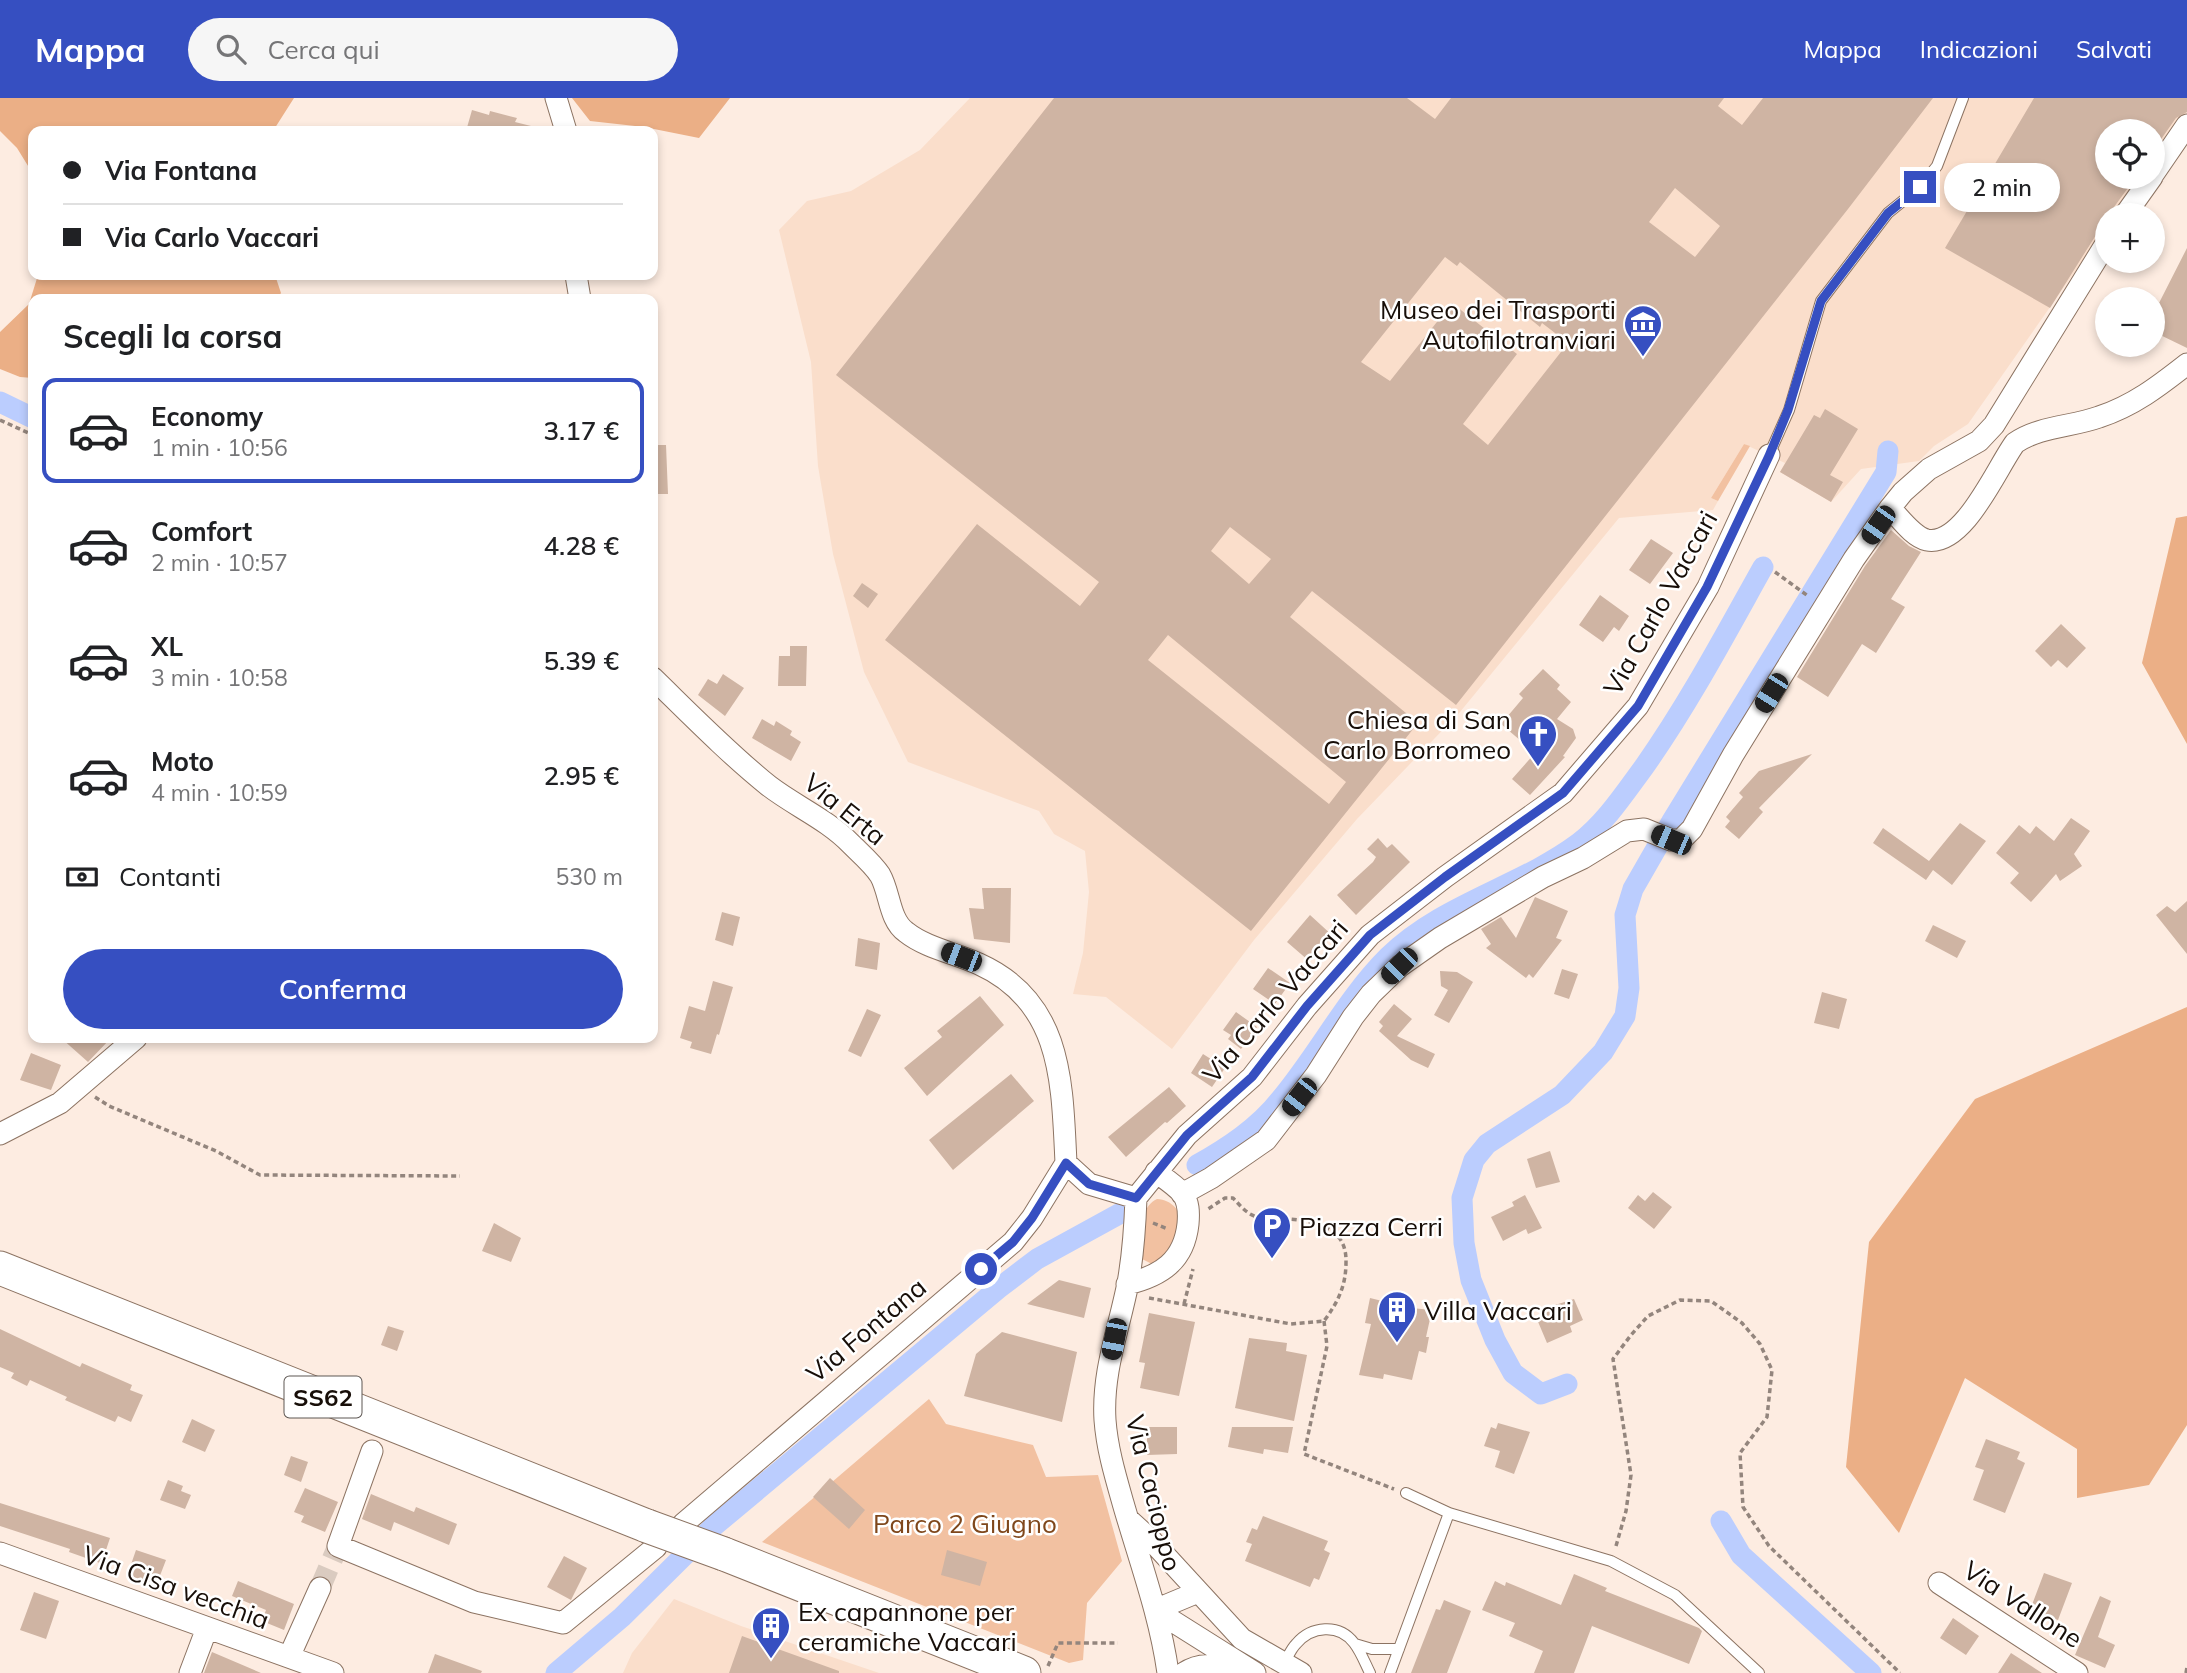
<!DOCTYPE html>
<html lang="it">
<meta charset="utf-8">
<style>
:root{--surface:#fff;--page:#f6f6f6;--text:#202124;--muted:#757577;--line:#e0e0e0;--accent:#364fc1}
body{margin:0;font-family:Mulish,sans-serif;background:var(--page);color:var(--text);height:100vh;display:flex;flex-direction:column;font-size:26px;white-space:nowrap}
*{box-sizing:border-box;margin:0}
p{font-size:23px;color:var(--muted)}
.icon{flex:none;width:38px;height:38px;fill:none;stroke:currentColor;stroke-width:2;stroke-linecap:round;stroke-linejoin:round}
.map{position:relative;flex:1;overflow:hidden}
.panel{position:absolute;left:28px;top:196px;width:630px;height:749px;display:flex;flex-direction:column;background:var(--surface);border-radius:14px;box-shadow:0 4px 10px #0003}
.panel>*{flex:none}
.guide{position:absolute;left:28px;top:28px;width:630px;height:154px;border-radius:14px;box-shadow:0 4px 10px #0003;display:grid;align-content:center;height:154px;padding:0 35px;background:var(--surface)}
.fabs{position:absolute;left:2095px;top:21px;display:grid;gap:14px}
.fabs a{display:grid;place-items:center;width:70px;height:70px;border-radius:50%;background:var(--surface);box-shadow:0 4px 10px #0003;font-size:35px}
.end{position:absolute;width:32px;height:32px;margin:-16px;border:9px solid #364fc1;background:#fff;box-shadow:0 0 0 4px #fff}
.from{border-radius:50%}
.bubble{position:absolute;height:49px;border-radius:24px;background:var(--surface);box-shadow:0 4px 10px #0003;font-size:23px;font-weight:600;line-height:49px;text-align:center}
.car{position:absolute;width:21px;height:42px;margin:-21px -10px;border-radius:9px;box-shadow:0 0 5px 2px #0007;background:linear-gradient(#222 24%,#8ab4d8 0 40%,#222 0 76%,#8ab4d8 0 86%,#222 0)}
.guide b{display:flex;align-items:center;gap:24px;height:66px;font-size:26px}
.guide b+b{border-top:2px solid var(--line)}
.guide i{width:18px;height:18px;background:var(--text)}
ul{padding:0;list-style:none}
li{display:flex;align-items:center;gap:21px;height:105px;margin:0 14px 10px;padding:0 21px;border:4px solid transparent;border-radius:14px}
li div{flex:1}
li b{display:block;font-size:26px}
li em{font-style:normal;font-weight:600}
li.current{border-color:var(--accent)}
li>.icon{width:63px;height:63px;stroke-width:1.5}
h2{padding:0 35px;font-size:32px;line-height:84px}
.pay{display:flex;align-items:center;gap:18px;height:77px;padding:0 35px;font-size:26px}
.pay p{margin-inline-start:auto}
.action{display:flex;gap:14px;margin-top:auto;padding:14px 35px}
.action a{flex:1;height:80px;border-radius:42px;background:var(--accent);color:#fff;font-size:28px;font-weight:600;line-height:80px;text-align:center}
header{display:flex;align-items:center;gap:42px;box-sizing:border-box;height:98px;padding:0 35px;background:var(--accent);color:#fff}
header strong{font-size:33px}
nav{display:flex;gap:38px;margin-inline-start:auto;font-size:24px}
.search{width:490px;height:63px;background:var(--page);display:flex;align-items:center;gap:18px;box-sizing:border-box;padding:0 24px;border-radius:38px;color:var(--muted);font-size:26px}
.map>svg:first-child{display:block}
.built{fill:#fadecb}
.green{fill:#f2c1a1}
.forest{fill:#ebaf86}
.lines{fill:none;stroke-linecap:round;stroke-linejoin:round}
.canal{stroke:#bbcdfe;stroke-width:21}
.building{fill:#cfb4a3;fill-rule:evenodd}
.street-tunnel{stroke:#dacbc0;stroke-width:21;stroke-dasharray:21 10;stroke-linecap:butt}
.lane-casing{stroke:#8c7362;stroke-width:12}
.street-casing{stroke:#8c7362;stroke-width:23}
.primary-casing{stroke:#8c7362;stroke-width:35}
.path{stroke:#93857d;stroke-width:3.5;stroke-dasharray:5 3.5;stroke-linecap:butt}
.lane{stroke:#fff;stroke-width:10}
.street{stroke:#fff;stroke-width:21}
.primary{stroke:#fff;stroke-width:33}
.primary-bridge-casing{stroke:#8c7362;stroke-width:35;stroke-linecap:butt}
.primary-bridge{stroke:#fff;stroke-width:33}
.route{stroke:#364fc1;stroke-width:9}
.labels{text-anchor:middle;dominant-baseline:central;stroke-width:5;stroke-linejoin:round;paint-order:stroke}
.shield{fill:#fff;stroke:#5d5652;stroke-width:2}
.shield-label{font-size:24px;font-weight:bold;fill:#170e08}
.poi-label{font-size:26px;fill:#170e08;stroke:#fff;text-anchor:start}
.street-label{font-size:26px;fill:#170e08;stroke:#fff}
.park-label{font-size:26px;fill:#7f471b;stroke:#fff}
</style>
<header>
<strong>Mappa</strong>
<div class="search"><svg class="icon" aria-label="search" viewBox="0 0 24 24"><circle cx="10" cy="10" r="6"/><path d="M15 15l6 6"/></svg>Cerca qui</div>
<nav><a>Mappa</a><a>Indicazioni</a><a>Salvati</a></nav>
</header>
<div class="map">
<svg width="2187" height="1575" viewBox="0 0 2187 1575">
<rect width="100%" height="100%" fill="#fdece1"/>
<path class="built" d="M970 0H2187V14L2153 63 2152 33H2107V79H2141L2115 117H2107V128L1968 326 1934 348 1919 363 1861 371 1831 404 1780 374 1785 365 1744 346 1711 400 1718 403 1713 412 1619 420 1460 614 1357 721 1254 842 1172 951 1106 899 1073 896 1083 855 1089 794 1085 753 1054 736 1039 713 908 664 864 574 833 456 818 368 811 264 779 132 807 103 851 93 920 52Z
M674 1501 741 1528 879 1575H623L632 1555Z"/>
<path class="green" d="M1744 346 1750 348 1718 403 1711 400Z
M1157 1101C1174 1102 1184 1116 1181 1133 1180 1143 1168 1155 1163 1163L1152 1166 1142 1161C1143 1142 1137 1110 1157 1101Z
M929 1301 946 1326 1033 1347 1046 1379 1098 1377 1122 1463 1087 1505 1083 1562 1069 1565 762 1444Z"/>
<path class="forest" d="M0 0H294L273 33H33V76L17 50 0 33Z
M572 0H730L699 40 644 29 590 23Z
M38 177H275L281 195 277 201H33V280L20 279 0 271V234L29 206Z
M2187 418V646L2142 565 2176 420Z
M2187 909V1327L2149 1387 2077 1400V1351L1965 1280 1899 1435 1846 1369 1869 1144 1975 1001Z"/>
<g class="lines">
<path class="canal" d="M0 304 33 320
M1197 1067C1227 1050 1258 1030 1280 1002 1318 957 1346 901 1388 859 1442 806 1520 789 1579 745 1606 724 1624 696 1644 669 1689 605 1725 537 1763 469
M1567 1286 1541 1296 1513 1275 1495 1242 1471 1182 1464 1145 1462 1100 1474 1062 1487 1046 1562 997 1603 954 1625 918 1629 890 1625 817 1633 791 1672 723 1886 374 1888 353
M1721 1423 1741 1457 1871 1575
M556 1575 622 1519 714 1428 999 1190 1037 1161 1119 1116"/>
</g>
<path class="building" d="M1054 0H1407L1435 21 1451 0H1724L1718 8 1742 27 1763 0H1933L1848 111 1456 607 1312 493 1290 519 1418 625 1251 833 885 542 977 426 1080 508 1099 484 836 277ZM1675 90 1720 128 1695 159 1649 124ZM1445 159 1457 168 1460 164 1540 229 1542 225 1568 245 1488 347 1463 326 1517 256 1452 205 1390 283 1361 264ZM1230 429 1271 461 1249 486 1211 453ZM1168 537 1346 684 1329 706 1148 562Z
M2034 0H2187V14L2176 20 2152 54V33H2107V79H2136L2114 109 2112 117H2107V128L2096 137 2050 210 1945 150Z
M472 12 489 17 490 13 517 20 515 24 531 28 530 33H466Z
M2187 150V250L2152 233V202L2159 205Z
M1825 311 1858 331 1830 377 1843 384 1831 404 1780 374 1814 317 1820 320Z
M653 347H666L668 396H653Z
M1891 432 1909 448 1921 454 1891 501 1905 509 1876 555 1862 546 1828 599 1797 579 1865 468Z
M1651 441 1673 455 1650 486 1629 472Z
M862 485 878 496 868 510 853 498Z
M1600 497 1629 518 1619 533 1614 529 1603 544 1579 527Z
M2061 526 2086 550 2067 570 2058 562 2051 569 2035 553Z
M790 548H807L806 588H778L779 558H790Z
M1543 571 1560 587 1557 591 1571 604 1557 621 1573 631 1576 640 1563 658 1565 659 1530 697 1512 681 1535 655 1501 626 1523 600 1519 596Z
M723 576 744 590 725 618 698 597 708 581 717 586Z
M762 621 774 628 776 623 792 633 790 637 801 644 791 663 752 640Z
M1812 656 1759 710 1763 714 1739 741 1725 729 1730 723 1726 719 1743 699 1739 695 1759 673Z
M2071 720 2090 733 2074 756 2082 768 2060 783 2056 776 2031 804 2010 785 2019 775 1996 755 2019 727 2030 736 2036 728 2054 743Z
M1960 725 1986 743 1952 787 1933 772 1926 782 1873 745 1883 730 1929 763Z
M1378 740 1387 750 1392 746 1410 764 1356 817 1337 797 1373 764 1376 759 1367 751Z
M982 790H1011L1010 845 974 841 969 810 984 811Z
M1535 799 1568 813 1556 840 1562 842 1533 880 1529 876 1526 880 1486 850 1491 846 1481 831 1501 819 1516 840Z
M2187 803V856L2156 817 2167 808 2175 814Z
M722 814 740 819 733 848 715 842Z
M1310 817 1333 838 1309 863 1287 844Z
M1933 827 1966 843 1957 860 1925 843Z
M858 840 880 845 877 872 855 868Z
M1268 870 1290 885 1275 906 1253 891Z
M1562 871 1578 876 1569 901 1554 896Z
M1440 873 1457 874 1473 884 1449 925 1434 917 1448 892 1441 888Z
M713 883 733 889 719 937 717 936 711 956 690 950 692 944 680 940 689 908 705 913Z
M1822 894 1847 901 1839 931 1814 925Z
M980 898 1004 927 927 998 904 970 942 939 937 933Z
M1394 906 1412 921 1397 938 1435 956 1428 970 1411 962 1379 933 1383 928 1379 924Z
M867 911 881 917 861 959 848 953Z
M1236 914 1257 929 1241 951 1228 941 1231 937 1223 932Z
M61 940H111L88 964Z
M31 955 61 967 51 992 20 982Z
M1203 956 1225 970 1212 989 1191 975Z
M1011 976 1034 1003 953 1072 929 1042Z
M1169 989 1186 1008 1167 1025 1165 1024 1126 1059 1108 1039Z
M1550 1053 1560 1084 1536 1090 1527 1061Z
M1653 1094 1672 1109 1654 1131 1628 1110 1638 1097 1645 1103Z
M1525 1097 1542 1130 1528 1136 1526 1131 1503 1143 1491 1119 1514 1108 1512 1104Z
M494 1125 521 1140 511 1164 482 1153Z
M1059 1182 1091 1190 1084 1220 1027 1206Z
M1370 1200 1411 1210 1432 1212 1426 1239H1429L1426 1255 1419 1253 1412 1282 1384 1276 1383 1281 1359 1277 1371 1226 1365 1225Z
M1574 1201 1583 1222 1570 1228 1572 1234 1547 1245 1536 1219 1557 1210 1555 1207Z
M1149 1215 1195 1224 1179 1298 1140 1290 1145 1265 1139 1264Z
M388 1228 404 1233 397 1253 381 1247Z
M0 1231 80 1269 82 1265 132 1287 130 1292 143 1297 131 1324 118 1318 115 1324 65 1302 67 1299 30 1282 27 1288 11 1280 14 1275 0 1269Z
M1002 1234 1077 1254 1062 1324 964 1298 976 1256Z
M1249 1240 1287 1245 1286 1253 1307 1257 1294 1323 1235 1310Z
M192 1321 215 1332 205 1354 182 1344Z
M1498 1325 1530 1334 1514 1376 1495 1369 1500 1353 1484 1348 1491 1329 1496 1331Z
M1147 1329H1177V1356L1147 1357Z
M1232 1329H1293L1288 1355 1264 1351 1263 1356 1228 1349Z
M1986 1341 2020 1354 2017 1361 2025 1365 2005 1415 1973 1402 1984 1372 1975 1369Z
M291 1358 308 1364 301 1384 284 1377Z
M830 1380 865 1412 849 1431 813 1399Z
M168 1382 183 1388 181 1393 191 1397 185 1411 160 1402Z
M305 1390 338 1404 325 1434 301 1424 304 1418 294 1414Z
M371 1396 414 1414 416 1409 457 1426 449 1447 394 1424 391 1433 362 1421Z
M0 1405 110 1440 105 1455 103 1454 100 1465 69 1454 70 1451 0 1428Z
M1263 1418 1328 1443 1324 1452 1330 1455 1319 1482 1314 1480 1310 1489 1245 1463 1252 1446 1246 1444 1252 1430 1257 1432Z
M136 1452 166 1462 156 1488 127 1478Z
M947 1452 987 1464 980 1488 941 1477Z
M564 1458 587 1470 571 1502 547 1489Z
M2044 1475 2072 1485 2058 1522 2030 1512Z
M1574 1476 1607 1490 1605 1493 1699 1530 1702 1533 1689 1566 1592 1528 1574 1575H1534L1543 1553 1509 1538 1515 1525 1482 1512 1495 1483 1505 1488 1506 1484 1561 1507Z
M238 1483 294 1506 284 1532 262 1523 266 1512 232 1498Z
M34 1494 59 1503 46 1541 20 1532Z
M2100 1498 2111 1503 2098 1539 2115 1547 2105 1570 2075 1557Z
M1444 1502 1471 1513 1447 1575H1411L1436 1511 1440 1512Z
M1953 1520 1979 1538 1966 1557 1940 1540Z
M742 1538 839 1573V1575H729Z
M212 1554 261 1575H204Z
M2011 1555 2042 1575H1998Z
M435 1556 482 1573 481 1575H428Z"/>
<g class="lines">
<path class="street-tunnel" d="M320 1490 338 1448"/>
<defs>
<path id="lane" d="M1769 357 1789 312 1821 203 1888 115 1920 89 1937 68 1963 0
M1406 1395 1449 1415 1611 1463 1675 1497 1759 1575
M1355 1546 1372 1551H1399
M1284 1565C1288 1559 1291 1551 1296 1546 1311 1528 1339 1525 1354 1545 1361 1554 1365 1565 1370 1575
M1390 1575 1449 1415"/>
<path id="street" d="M556 0 566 33
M2152 78 2187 27
M2125 117 2152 79
M576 177 580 201
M1890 410C1900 420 1913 439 1927 442 1964 449 1997 369 2015 345 2040 328 2071 329 2099 319 2133 308 2159 288 2187 266
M653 580C690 616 728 655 769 688 795 708 828 722 851 746 860 755 873 766 880 777 890 794 889 822 906 834 926 850 955 855 979 866 1063 904 1062 985 1066 1065L1089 1086 1136 1100C1135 1129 1133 1157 1128 1185 1119 1231 1102 1274 1105 1322 1107 1350 1115 1377 1123 1405 1139 1461 1160 1517 1168 1575
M0 1036 60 1005 136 940
M1182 1096 1211 1080 1266 1042 1316 977 1353 919 1371 896 1400 868 1440 840 1543 779 1583 760 1627 733 1644 731 1671 742H1681L1692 731 1733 657 1854 461 1890 410 1903 394 1929 371 1979 343 1994 327 2107 144
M1136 1100 1187 1037 1252 979 1307 908 1370 837 1445 779 1563 695 1638 608 1708 489 1769 357
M1127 1186C1161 1178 1184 1163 1188 1126 1189 1115 1189 1104 1182 1095 1175 1087 1164 1080 1156 1074
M372 1353 338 1448 474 1504 563 1525 656 1449
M1129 1422 1151 1442 1242 1541 1301 1575
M683 1426 1013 1144 1032 1120 1066 1065
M0 1455 333 1575
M1939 1485 2077 1575
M1155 1512 1255 1575
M1155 1512 1198 1494
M289 1559 320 1490
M190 1575 207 1530
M1184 1575C1203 1562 1223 1569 1245 1572"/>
<path id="primary" d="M0 1170 647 1428
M724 1456 1024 1575"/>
</defs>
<use href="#lane" class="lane-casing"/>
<use href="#street" class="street-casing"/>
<use href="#primary" class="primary-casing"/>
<path class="path" d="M0 322 33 337
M1775 474 1808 498
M95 999 109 1008 216 1053 260 1077 460 1078
M1153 1125 1168 1131
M1149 1200 1291 1226 1324 1223C1338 1204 1346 1188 1346 1164 1347 1124 1306 1122 1274 1120 1269 1120 1263 1121 1258 1119 1247 1117 1240 1107 1233 1100H1225L1208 1111
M1184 1206 1193 1171
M1324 1223 1327 1248 1304 1356 1394 1391
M1616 1448 1626 1413 1631 1377 1613 1261 1631 1237 1648 1218 1680 1202 1711 1203 1742 1225 1760 1246 1772 1272 1767 1319 1740 1355 1743 1409 1769 1448 1900 1575
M1048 1568 1058 1545H1118
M2186 1575 2187 1569"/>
<use href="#lane" class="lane"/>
<use href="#street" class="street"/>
<use href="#primary" class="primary"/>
<defs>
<path id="primary-bridge" d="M647 1428 724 1456"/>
</defs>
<use href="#primary-bridge" class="primary-bridge-casing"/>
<use href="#primary-bridge" class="primary-bridge"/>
</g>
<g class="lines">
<path class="route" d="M981 1171 1013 1144 1032 1120 1066 1065 1089 1086 1136 1100 1187 1037 1252 979 1307 908 1370 837 1445 779 1563 695 1638 608 1707 489 1769 358 1788 312 1821 203 1888 115 1920 89"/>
</g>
<defs>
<symbol id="museum-pin" viewBox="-11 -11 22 30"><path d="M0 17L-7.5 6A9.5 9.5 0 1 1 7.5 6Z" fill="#364fc1" stroke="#fff"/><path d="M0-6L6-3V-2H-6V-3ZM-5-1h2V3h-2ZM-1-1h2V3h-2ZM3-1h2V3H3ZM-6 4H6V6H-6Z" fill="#fff"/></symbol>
<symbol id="church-pin" viewBox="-11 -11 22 30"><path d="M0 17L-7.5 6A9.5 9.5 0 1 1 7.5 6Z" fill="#364fc1" stroke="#fff"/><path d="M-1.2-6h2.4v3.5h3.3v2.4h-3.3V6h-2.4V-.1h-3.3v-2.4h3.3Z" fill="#fff"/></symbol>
<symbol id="parking-pin" viewBox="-11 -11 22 30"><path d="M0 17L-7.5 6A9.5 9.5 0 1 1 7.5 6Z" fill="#364fc1" stroke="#fff"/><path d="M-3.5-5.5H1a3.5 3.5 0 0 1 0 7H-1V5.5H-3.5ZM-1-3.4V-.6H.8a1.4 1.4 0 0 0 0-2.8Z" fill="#fff"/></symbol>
<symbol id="building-pin" viewBox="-11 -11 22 30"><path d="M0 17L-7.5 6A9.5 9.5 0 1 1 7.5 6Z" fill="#364fc1" stroke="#fff"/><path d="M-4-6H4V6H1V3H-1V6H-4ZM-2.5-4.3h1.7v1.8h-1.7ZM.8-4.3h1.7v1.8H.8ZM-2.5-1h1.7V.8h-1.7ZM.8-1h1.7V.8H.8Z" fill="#fff"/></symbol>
</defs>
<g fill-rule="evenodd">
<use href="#museum-pin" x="1621" y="204" width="44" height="60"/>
<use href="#church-pin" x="1516" y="614" width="44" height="60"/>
<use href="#parking-pin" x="1250" y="1106" width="44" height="60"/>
<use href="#building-pin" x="1375" y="1190" width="44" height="60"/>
<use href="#building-pin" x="749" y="1506" width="44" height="60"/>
</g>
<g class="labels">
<rect class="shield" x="284.5" y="1278.5" width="77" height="41" rx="5"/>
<g class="shield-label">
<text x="323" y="1299">SS62</text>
</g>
<g class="poi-label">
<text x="1616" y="211" text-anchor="end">Museo dei Trasporti<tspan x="1616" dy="30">Autofilotranviari</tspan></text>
<text x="1511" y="621" text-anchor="end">Chiesa di San<tspan x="1511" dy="30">Carlo Borromeo</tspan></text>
<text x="1299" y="1128">Piazza Cerri</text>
<text x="1424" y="1212">Villa Vaccari</text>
<text x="798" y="1513">Ex capannone per<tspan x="798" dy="30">ceramiche Vaccari</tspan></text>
</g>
<g class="street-label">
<text transform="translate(1660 505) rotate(-61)">Via Carlo Vaccari</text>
<text transform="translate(845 711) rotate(39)">Via Erta</text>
<text transform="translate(1275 903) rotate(-49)">Via Carlo Vaccari</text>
<text transform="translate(866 1232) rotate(-40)">Via Fontana</text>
<text transform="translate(1154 1395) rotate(76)">Via Cacioppo</text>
<text transform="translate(176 1489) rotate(20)">Via Cisa vecchia</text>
<text transform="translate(2023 1506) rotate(33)">Via Vallone</text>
</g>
<g class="park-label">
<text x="965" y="1425">Parco 2 Giugno</text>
</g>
</g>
</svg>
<div class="fabs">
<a><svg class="icon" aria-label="locate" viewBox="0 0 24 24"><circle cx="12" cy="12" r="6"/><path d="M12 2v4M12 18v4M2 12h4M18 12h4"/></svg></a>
<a>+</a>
<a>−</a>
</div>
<i class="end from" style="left:981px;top:1171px"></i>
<i class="end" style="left:1920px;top:89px"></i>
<div class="bubble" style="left:1944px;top:65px;width:116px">2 min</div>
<i class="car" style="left:1878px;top:427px;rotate:215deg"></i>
<i class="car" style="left:1771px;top:595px;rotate:212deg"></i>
<i class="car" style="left:1671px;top:742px;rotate:293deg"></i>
<i class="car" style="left:961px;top:859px;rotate:291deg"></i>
<i class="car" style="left:1399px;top:868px;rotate:225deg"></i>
<i class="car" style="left:1299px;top:999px;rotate:218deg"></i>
<i class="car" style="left:1114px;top:1241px;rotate:191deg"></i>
<div class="guide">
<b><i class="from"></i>Via Fontana</b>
<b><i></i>Via Carlo Vaccari</b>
</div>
<section class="panel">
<h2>Scegli la corsa</h2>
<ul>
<li class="current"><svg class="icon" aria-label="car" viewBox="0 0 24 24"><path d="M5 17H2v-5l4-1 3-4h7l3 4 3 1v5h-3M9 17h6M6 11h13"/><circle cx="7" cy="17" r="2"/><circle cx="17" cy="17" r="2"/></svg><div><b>Economy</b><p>1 min · 10:56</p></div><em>3.17 €</em></li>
<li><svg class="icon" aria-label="car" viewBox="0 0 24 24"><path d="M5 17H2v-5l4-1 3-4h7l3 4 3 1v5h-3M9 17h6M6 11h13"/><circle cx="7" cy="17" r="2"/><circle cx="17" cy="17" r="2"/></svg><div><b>Comfort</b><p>2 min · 10:57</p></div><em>4.28 €</em></li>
<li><svg class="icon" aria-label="car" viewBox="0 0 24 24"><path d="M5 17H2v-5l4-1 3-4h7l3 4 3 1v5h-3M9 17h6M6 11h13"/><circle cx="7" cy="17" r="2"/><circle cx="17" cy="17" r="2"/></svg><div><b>XL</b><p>3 min · 10:58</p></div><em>5.39 €</em></li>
<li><svg class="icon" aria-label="car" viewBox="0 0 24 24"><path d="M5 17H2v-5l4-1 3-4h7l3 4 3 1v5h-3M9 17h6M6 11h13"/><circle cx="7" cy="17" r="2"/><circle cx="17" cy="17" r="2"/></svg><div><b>Moto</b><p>4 min · 10:59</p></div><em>2.95 €</em></li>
</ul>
<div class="pay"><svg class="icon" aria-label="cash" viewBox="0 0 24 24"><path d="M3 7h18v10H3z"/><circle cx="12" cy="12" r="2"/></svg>Contanti<p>530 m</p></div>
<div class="action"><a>Conferma</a></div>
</section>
</div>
